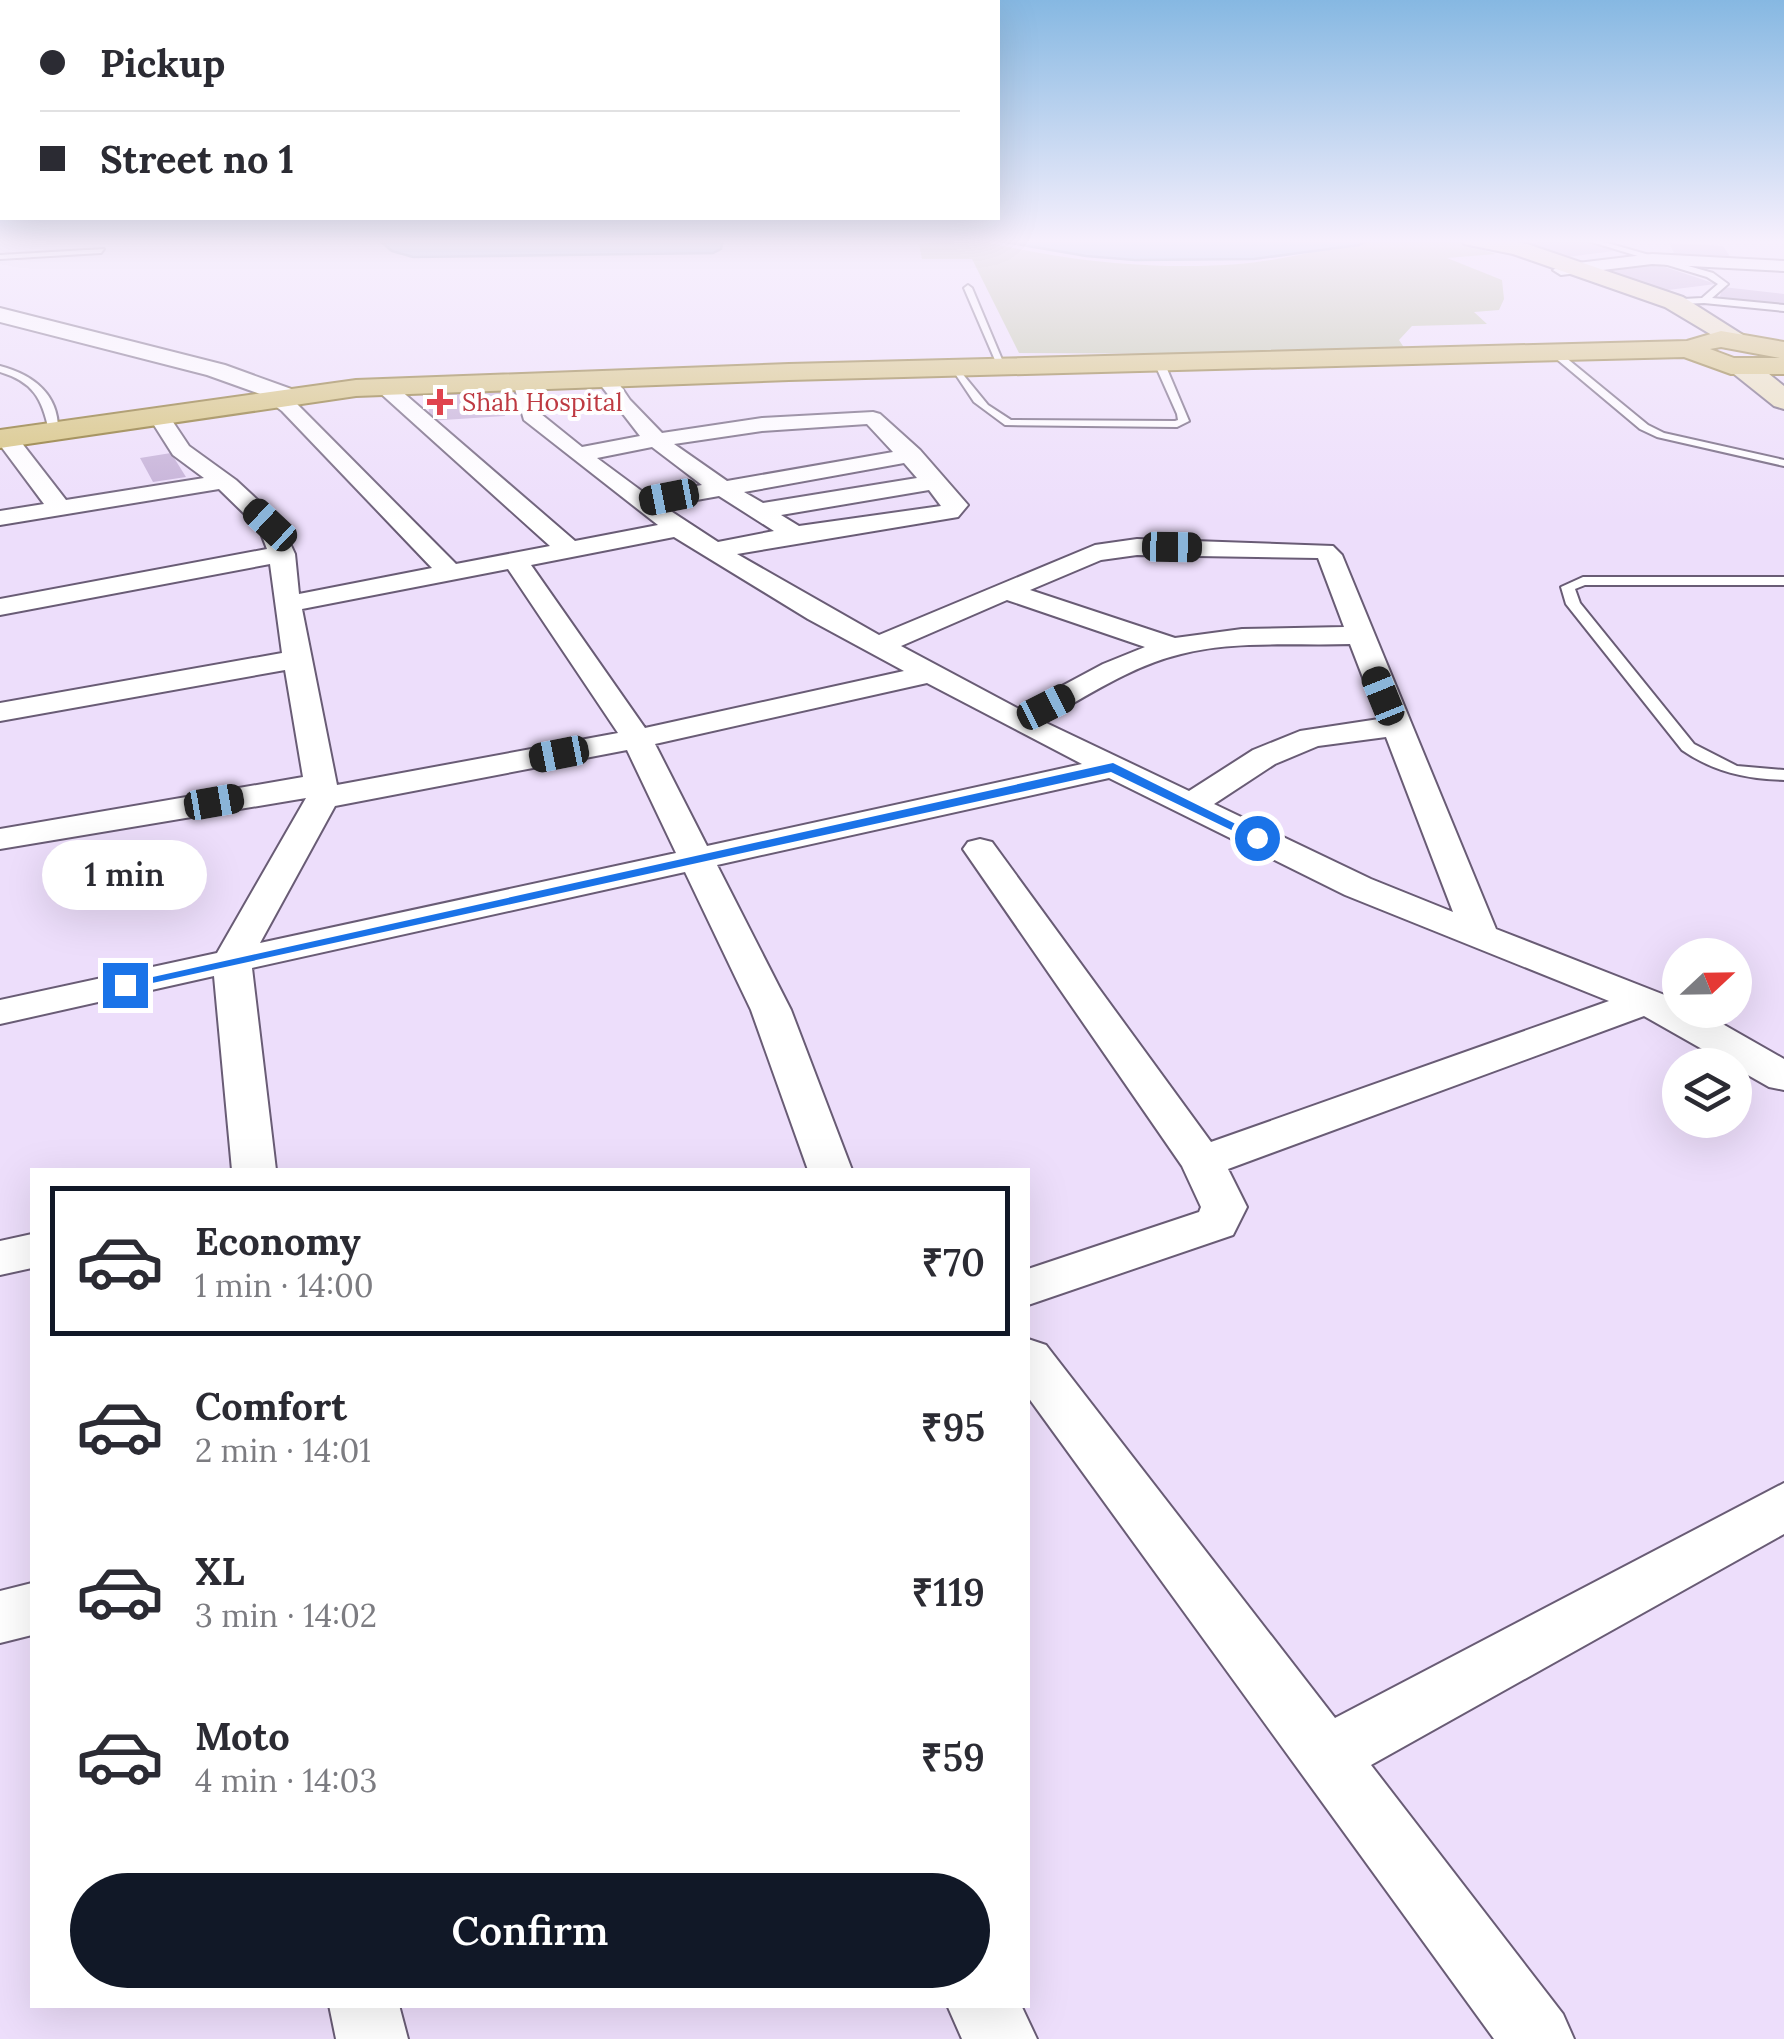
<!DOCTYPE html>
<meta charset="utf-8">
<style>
:root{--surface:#fff;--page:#f7f7f7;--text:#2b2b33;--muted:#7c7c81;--line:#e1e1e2;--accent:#111827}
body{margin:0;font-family:Lora,serif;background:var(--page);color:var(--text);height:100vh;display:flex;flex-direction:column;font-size:38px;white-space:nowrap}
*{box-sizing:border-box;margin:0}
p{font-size:32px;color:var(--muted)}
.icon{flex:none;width:55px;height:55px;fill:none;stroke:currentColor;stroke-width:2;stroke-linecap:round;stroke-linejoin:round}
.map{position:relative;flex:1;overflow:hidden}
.side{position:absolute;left:30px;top:1168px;width:1000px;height:840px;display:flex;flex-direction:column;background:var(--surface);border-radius:0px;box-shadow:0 10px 40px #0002}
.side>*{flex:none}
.hud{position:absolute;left:0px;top:0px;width:1000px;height:220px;box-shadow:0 10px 40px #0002;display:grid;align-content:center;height:220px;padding:0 40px;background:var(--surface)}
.needle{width:65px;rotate:68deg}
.buttons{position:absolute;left:1662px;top:938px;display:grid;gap:20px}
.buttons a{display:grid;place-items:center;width:90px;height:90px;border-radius:50%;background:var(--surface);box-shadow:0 10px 40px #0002;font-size:50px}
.end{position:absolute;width:45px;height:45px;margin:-22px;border:12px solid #1a73e8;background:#fff;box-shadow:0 0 0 5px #fff}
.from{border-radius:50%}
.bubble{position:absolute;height:70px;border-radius:35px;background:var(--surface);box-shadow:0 10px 40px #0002;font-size:32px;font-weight:600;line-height:70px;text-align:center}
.car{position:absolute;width:30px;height:60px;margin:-30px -15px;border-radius:12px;box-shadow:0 0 8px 2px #0007;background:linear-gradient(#222 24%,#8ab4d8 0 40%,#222 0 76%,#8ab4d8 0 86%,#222 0)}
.hud b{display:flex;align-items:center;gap:35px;height:95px;font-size:38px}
.hud b+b{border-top:2px solid var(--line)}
.hud i{width:25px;height:25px;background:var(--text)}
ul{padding:18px 0 0;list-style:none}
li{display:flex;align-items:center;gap:30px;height:150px;margin:0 20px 15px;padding:0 20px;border:5px solid transparent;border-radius:0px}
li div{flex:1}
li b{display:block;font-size:38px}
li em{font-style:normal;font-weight:600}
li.active{border-color:var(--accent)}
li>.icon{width:90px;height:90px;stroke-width:1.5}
.primary-button{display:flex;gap:20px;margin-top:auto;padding:20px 40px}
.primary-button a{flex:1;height:115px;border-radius:60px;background:var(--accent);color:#fff;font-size:40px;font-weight:600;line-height:115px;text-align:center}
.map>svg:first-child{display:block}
.green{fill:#bec4a4}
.water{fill:#93beda;stroke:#718da4;stroke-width:2.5}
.building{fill:#c2add5}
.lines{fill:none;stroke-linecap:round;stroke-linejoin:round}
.service-casing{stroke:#695c75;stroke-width:4}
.minor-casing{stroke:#695c75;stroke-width:4}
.tertiary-casing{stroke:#695c75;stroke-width:4}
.secondary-casing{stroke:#695c75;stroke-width:4}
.primary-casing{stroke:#836c1e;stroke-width:4}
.service{fill:#fff;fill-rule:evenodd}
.minor{fill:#fff;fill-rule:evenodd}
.tertiary{fill:#fff;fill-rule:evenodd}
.secondary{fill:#eae0ba;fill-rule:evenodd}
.primary{fill:#d4c175;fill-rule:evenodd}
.route{fill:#1a73e8}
.health-dot{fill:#e0444e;stroke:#fff;stroke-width:4}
.labels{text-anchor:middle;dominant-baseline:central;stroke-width:8;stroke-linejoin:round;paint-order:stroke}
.far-health-label{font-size:25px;fill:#be3a42;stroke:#fff;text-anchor:start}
</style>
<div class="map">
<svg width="1784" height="2039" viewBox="0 0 1784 2039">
<rect width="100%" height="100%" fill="#eddefb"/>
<path class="green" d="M973 239C1058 260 1151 271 1239 264 1302 259 1384 231 1444 239 1461 241 1479 249 1496 254L1447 258 1502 280 1504 299 1499 310 1474 312 1487 324 1412 326 1399 340 1409 355 1019 353 972 259H922L919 244Z"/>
<path class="water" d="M378 239H723L721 249 713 253 413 257 392 251Z
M988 239H1369L1359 245 1254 259 1135 260 1086 256Z"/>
<path class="building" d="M1540 239H1575L1614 251 1559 258 1521 245 1541 242Z
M1669 243 1723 246 1731 258 1675 255Z
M1647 261 1716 284 1660 291 1593 268Z
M1723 287 1784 294V306L1719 299Z
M504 390 505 416 428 421 430 394Z
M171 453 186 477 153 482 140 458Z"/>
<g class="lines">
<defs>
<path id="service" d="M1593 239 1713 273 1728 284 1712 298 1784 305V311L1704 303 1661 305 1664 300 1702 298 1718 284 1707 277 1585 240Z
M104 249 101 253 0 259V255Z
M968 285 972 288 1006 369 998 367 964 288Z
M1553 352H1559L1648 425 1664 433 1784 460V466L1657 437 1640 429 1553 356Z
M0 366C34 375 60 395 58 433L49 431C42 398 33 382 0 372Z
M950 366H956L988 405 1011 420 1175 421 1178 420 1177 414 1157 369 1162 366 1167 369 1189 421 1177 427 1005 425 974 402Z
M1583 577H1784V585H1585L1575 589 1580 603 1694 744 1737 766 1784 770V780C1746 779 1714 772 1682 750L1566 604 1561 587Z"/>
<path id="minor" d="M1652 254 1784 261V271L1652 264 1561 275 1553 270 1561 265Z
M606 373 613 375 630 400 662 433 762 418 873 412 880 414 920 450 968 505 958 517 737 554 879 635 1095 545 1137 539 1333 546 1342 555 1496 929 1680 1001V1010H1698L1784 1059V1090L1769 1087 1644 1016 1228 1169 1247 1207 1233 1235 1028 1305V1269L1199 1212 1201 1207 1182 1166 963 849 968 842 980 839 992 842 1211 1142 1609 1001 1345 895 1109 778 717 865 791 1010 852 1170H808L751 1010 685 872 252 968 276 1170H232L214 976 0 1024V1000L217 953 306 798 0 849V829L303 777 285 670 0 721V703L282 653 270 564 0 615V599L267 549 259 528 219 489 0 525V511L44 504 0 445V433H14L66 500 204 478 173 455 147 414 151 410H165L189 446 236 480 279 520 295 554 299 594 432 568 282 411 263 397 266 393H280L296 403 456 564 550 546 378 391V383H392L575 541 658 525 524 420 513 382 523 376 530 378 541 414 582 447 640 436 596 379ZM867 424 893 452 727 481 674 444 762 431ZM652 447 702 485 647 495 597 458ZM904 463 917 478 763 503 744 492ZM929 490 941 506 799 526 781 515ZM719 496 774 531 718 542 663 506ZM674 537 808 619 904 671 645 728 531 565ZM1137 555 1318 558 1344 627 1242 629 1175 638 1030 590 1101 560ZM508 569 618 733 337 785 302 609ZM1007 600 1145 647 1103 664 1019 709 901 646ZM1350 644 1379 719 1300 731 1253 750 1189 791 1042 721C1087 696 1131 666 1181 654 1236 640 1294 646 1350 644ZM927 683 1082 764 707 846 655 744ZM1386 737 1453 912 1371 879 1214 804 1275 764 1318 746ZM627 750 676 853 260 943 335 806Z
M32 1234V1268L0 1275V1241Z
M1028 1339 1046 1345 1335 1718 1784 1483V1534L1371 1765 1563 2014 1574 2039H1494L1028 1397Z
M32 1583V1635L0 1643V1591Z
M329 2005H399L408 2039H336Z
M947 2005H1021L1037 2039H962Z"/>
<path id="tertiary" d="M0 308 225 365 294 390 298 395 285 403 207 375 0 322Z"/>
<path id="secondary" d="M1462 239H1501L1527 244 1683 297 1754 342 1750 347H1732L1665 307 1513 254 1464 244Z
M1744 360 1754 362 1784 386V409L1774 406 1734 374 1730 368Z"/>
<path id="primary" d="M1721 331 1784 342V374H1731L1684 357 789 380 356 396 0 448V430L356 380 789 364 1687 341ZM1721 347 1780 358H1734L1710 349Z"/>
</defs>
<use href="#service" class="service-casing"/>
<use href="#minor" class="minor-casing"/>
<use href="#tertiary" class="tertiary-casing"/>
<use href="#secondary" class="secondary-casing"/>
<use href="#primary" class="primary-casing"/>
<use href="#service" class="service"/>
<use href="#minor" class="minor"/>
<use href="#tertiary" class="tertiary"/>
<use href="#secondary" class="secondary"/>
<use href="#primary" class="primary"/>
</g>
<linearGradient id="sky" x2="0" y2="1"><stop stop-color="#86b8e2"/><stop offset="0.46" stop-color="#f7f0fd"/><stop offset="1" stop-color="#f7f0fd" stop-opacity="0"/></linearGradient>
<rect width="1784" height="524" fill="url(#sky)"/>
<path class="route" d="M1113 763 1264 838 1252 840 1111 772 125 989 117 985Z"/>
<path class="health-dot" d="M435 387h10v10h10v10h-10v10h-10v-10h-10v-10h10z"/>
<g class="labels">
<g class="far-health-label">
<text x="462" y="402">Shah Hospital</text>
</g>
</g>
</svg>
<div class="buttons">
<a><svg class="needle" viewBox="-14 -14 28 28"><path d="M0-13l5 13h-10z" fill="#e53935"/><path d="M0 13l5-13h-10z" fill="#7c7c81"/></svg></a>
<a><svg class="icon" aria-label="layers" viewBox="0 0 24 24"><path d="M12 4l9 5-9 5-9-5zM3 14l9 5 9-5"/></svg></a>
</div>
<i class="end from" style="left:1257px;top:838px"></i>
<i class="end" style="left:125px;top:985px"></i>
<div class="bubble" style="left:42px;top:840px;width:165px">1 min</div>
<i class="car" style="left:669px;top:497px;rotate:259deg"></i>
<i class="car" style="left:270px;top:525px;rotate:313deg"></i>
<i class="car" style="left:1172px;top:547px;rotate:91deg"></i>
<i class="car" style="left:1383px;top:696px;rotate:338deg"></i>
<i class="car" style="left:1046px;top:707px;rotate:63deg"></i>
<i class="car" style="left:559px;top:754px;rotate:259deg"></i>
<i class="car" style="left:214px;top:802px;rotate:80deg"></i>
<div class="hud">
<b><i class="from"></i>Pickup</b>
<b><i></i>Street no 1</b>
</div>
<section class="side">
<ul>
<li class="active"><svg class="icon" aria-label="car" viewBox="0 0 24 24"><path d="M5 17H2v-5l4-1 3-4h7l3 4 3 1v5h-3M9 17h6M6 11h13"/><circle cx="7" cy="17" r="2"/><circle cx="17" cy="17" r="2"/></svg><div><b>Economy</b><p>1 min · 14:00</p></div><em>₹70</em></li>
<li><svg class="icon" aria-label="car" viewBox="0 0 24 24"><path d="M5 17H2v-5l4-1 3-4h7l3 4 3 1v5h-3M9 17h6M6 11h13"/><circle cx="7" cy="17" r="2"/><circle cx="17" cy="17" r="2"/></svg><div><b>Comfort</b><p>2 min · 14:01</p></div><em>₹95</em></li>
<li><svg class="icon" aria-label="car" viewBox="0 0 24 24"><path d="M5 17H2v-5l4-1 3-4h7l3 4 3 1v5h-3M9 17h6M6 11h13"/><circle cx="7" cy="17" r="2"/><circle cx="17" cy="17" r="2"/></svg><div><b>XL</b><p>3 min · 14:02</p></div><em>₹119</em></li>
<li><svg class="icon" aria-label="car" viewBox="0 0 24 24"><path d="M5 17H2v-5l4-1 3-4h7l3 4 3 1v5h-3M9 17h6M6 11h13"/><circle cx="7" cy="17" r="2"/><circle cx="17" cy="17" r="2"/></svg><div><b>Moto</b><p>4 min · 14:03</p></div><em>₹59</em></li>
</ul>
<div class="primary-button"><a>Confirm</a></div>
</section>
</div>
